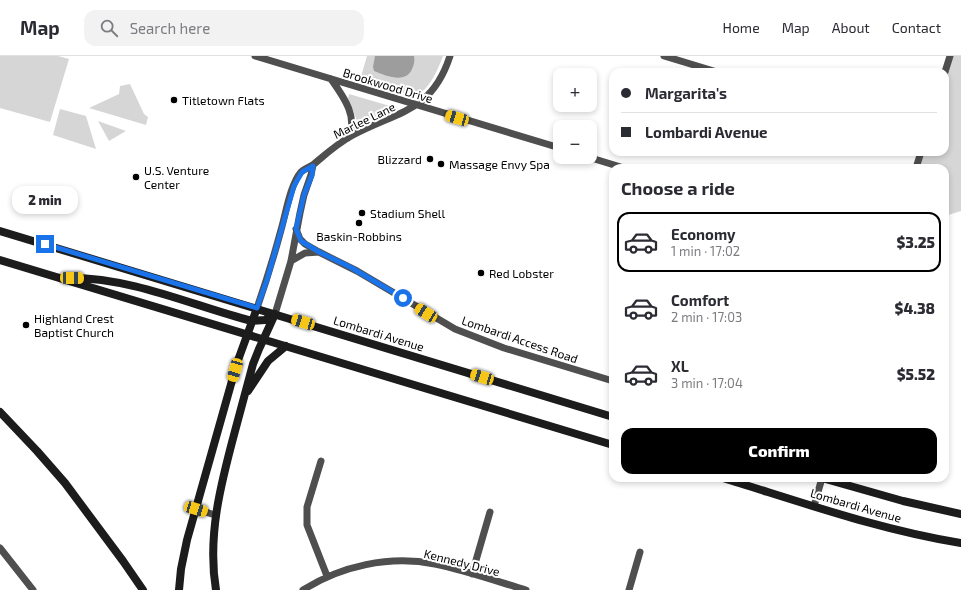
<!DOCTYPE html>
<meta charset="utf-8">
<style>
:root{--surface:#fff;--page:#f2f2f3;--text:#2b2b33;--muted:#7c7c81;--line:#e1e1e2;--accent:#000}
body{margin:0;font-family:"Exo 2",sans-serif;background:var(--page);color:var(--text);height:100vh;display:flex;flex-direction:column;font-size:15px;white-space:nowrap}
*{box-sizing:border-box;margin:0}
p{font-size:13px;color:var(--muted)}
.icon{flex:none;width:22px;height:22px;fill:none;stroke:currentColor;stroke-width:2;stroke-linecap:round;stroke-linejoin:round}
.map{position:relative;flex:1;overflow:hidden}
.sheet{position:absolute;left:609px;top:108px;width:340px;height:318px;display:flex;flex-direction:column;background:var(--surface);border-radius:12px;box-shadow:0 2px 6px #0003}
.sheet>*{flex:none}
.banner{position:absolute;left:609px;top:12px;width:340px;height:88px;border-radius:12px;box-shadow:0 2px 6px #0003;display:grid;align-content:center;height:88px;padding:0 12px;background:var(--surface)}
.fabs{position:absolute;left:553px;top:12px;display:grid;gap:8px}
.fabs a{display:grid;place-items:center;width:44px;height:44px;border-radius:8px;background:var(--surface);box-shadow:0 2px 6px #0003;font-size:20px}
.end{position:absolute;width:18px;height:18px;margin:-9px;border:5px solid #1a73e8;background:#fff;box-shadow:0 0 0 2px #fff}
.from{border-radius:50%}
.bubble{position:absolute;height:28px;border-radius:12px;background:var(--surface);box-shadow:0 2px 6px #0003;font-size:13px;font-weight:800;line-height:28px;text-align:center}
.car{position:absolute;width:12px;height:24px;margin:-12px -6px;border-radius:5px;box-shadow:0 0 3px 1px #0007;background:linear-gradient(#f5c518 24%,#345 0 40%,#f5c518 0 76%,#345 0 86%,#f5c518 0)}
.banner b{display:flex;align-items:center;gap:14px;height:38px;font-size:15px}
.banner b+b{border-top:1px solid var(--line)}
.banner i{width:10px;height:10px;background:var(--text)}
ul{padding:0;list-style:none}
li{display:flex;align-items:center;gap:12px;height:60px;margin:0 8px 6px;padding:0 4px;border:2px solid transparent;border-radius:12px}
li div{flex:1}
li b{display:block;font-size:15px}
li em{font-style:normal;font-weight:800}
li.active{border-color:var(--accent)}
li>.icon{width:36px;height:36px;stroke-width:1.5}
h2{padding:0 12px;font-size:18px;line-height:48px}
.cta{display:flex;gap:8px;margin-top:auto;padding:8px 12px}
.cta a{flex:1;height:46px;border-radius:12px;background:var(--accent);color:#fff;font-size:16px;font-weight:800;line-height:46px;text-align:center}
header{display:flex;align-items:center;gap:24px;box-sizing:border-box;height:56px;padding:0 20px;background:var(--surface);border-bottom:1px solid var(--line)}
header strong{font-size:19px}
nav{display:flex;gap:22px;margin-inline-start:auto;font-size:14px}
.search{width:280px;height:36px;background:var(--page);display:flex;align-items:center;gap:10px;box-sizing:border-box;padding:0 14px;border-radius:12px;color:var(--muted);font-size:15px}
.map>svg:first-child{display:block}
.green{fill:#d6d6d6}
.water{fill:#9d9d9d}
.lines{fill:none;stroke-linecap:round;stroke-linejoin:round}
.minor{stroke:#4f4f4f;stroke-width:7}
.secondary{stroke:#1c1c1c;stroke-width:8}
.route{stroke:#1a73e8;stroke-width:5}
.poi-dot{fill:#000;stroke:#fff;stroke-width:1.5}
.labels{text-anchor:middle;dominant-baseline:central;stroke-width:4;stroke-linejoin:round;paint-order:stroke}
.street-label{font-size:12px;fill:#000;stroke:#fff}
.poi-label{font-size:12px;fill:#000;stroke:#fff;text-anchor:start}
</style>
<header>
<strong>Map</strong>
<div class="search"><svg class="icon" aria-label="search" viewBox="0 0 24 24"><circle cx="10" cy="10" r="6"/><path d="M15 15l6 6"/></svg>Search here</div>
<nav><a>Home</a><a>Map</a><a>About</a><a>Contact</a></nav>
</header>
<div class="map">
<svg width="961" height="534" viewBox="0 0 961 534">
<rect width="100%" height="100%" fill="#fff"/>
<path class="green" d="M0 0H58L69 3 50 66 0 52Z
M367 0H443C438 13 427 42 410 39L360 24Z
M952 0H961V155L945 160V112H917L922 96H945V22Z
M130 28 144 58 148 61 146 69 89 52 119 38 120 30Z
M349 38 390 50 392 52V55L358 67 348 42Z
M60 53 86 60 96 93 53 79Z
M98 65 126 75 109 85Z"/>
<path class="water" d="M375 0H414C415 4 414 9 412 13 406 28 386 20 374 15L373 11Z"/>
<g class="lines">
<path class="minor" d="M255 0 560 92
M664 0 717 16
M945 16 950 0
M331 23C343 40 359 61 348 82
M588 101 624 112
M916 112 921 96
M296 173 300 183 305 188 319 196 357 215 455 273 504 292 613 325
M291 205 305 197 319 196
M257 252C266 226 274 200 281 174 286 157 290 129 301 116 305 112 310 111 314 108 327 97 338 87 353 79 398 55 432 56 450 0
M275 258 291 205 300 157 304 139 311 119 313 109
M321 405 307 451V469L327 520
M814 450 822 422
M196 453 215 459
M0 492 33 534
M472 518 490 456
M303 534C341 510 389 499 435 508 465 514 496 525 526 534
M629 534 640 496"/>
<path class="secondary" d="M0 175 613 361
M0 204 613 389
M71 222C134 222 193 250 252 265L265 264 274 258
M248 335 268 305 286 290
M0 356 37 395 65 427 123 505 143 534
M723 422C801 446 880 474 961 487
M822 422 903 445 961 458
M179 534 181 513 187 484 237 307 257 252
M216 534C207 480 221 427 235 375 241 353 247 330 253 308L259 293 275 258"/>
</g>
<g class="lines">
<path class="route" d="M45 188 257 252 267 224 294 130 302 116 313 110 312 119 304 139 296 173 301 185 319 196 350 211 403 242"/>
</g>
<g class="poi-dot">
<circle cx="174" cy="44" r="4"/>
<circle cx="430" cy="103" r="4"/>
<circle cx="441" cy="108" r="4"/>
<circle cx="136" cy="121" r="4"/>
<circle cx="362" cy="157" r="4"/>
<circle cx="359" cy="167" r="4"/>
<circle cx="481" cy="217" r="4"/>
<circle cx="26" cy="269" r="4"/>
</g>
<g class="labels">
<g class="street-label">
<text transform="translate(388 29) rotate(17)">Brookwood Drive</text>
<text transform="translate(364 64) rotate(-26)">Marlee Lane</text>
<text transform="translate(379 277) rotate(17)">Lombardi Avenue</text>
<text transform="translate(520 283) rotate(19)">Lombardi Access Road</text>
<text transform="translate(856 449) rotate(16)">Lombardi Avenue</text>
<text transform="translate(462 506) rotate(14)">Kennedy Drive</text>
</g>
<g class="poi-label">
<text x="182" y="44">Titletown Flats</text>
<text x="422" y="103" text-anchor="end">Blizzard</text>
<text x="449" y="108">Massage Envy Spa</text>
<text x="144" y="114">U.S. Venture<tspan x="144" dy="14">Center</tspan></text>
<text x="370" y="157">Stadium Shell</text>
<text x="359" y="180" text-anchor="middle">Baskin-Robbins</text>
<text x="489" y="217">Red Lobster</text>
<text x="34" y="262">Highland Crest<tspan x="34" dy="14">Baptist Church</tspan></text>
</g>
</g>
</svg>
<div class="fabs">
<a>+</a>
<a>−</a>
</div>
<i class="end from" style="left:403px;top:242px"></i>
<i class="end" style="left:45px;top:188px"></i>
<div class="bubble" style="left:12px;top:130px;width:66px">2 min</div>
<i class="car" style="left:457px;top:62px;rotate:286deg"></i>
<i class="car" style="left:72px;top:222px;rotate:91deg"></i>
<i class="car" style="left:426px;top:257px;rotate:302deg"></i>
<i class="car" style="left:303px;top:266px;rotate:287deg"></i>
<i class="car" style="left:235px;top:314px;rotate:196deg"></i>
<i class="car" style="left:482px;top:321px;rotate:287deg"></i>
<i class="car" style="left:196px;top:453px;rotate:106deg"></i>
<div class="banner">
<b><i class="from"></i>Margarita's</b>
<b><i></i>Lombardi Avenue</b>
</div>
<section class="sheet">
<h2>Choose a ride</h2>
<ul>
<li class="active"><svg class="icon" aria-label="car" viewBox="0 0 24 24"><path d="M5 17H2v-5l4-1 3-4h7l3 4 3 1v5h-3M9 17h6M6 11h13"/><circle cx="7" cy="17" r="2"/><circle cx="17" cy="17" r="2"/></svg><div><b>Economy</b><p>1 min · 17:02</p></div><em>$3.25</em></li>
<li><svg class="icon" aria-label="car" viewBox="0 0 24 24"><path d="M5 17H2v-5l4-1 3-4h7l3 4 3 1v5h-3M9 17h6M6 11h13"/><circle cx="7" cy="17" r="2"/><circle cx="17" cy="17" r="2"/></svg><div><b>Comfort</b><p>2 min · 17:03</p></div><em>$4.38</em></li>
<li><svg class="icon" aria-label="car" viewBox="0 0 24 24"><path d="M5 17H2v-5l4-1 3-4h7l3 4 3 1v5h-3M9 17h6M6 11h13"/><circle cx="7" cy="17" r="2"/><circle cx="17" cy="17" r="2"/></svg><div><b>XL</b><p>3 min · 17:04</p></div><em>$5.52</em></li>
</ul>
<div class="cta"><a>Confirm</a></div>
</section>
</div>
